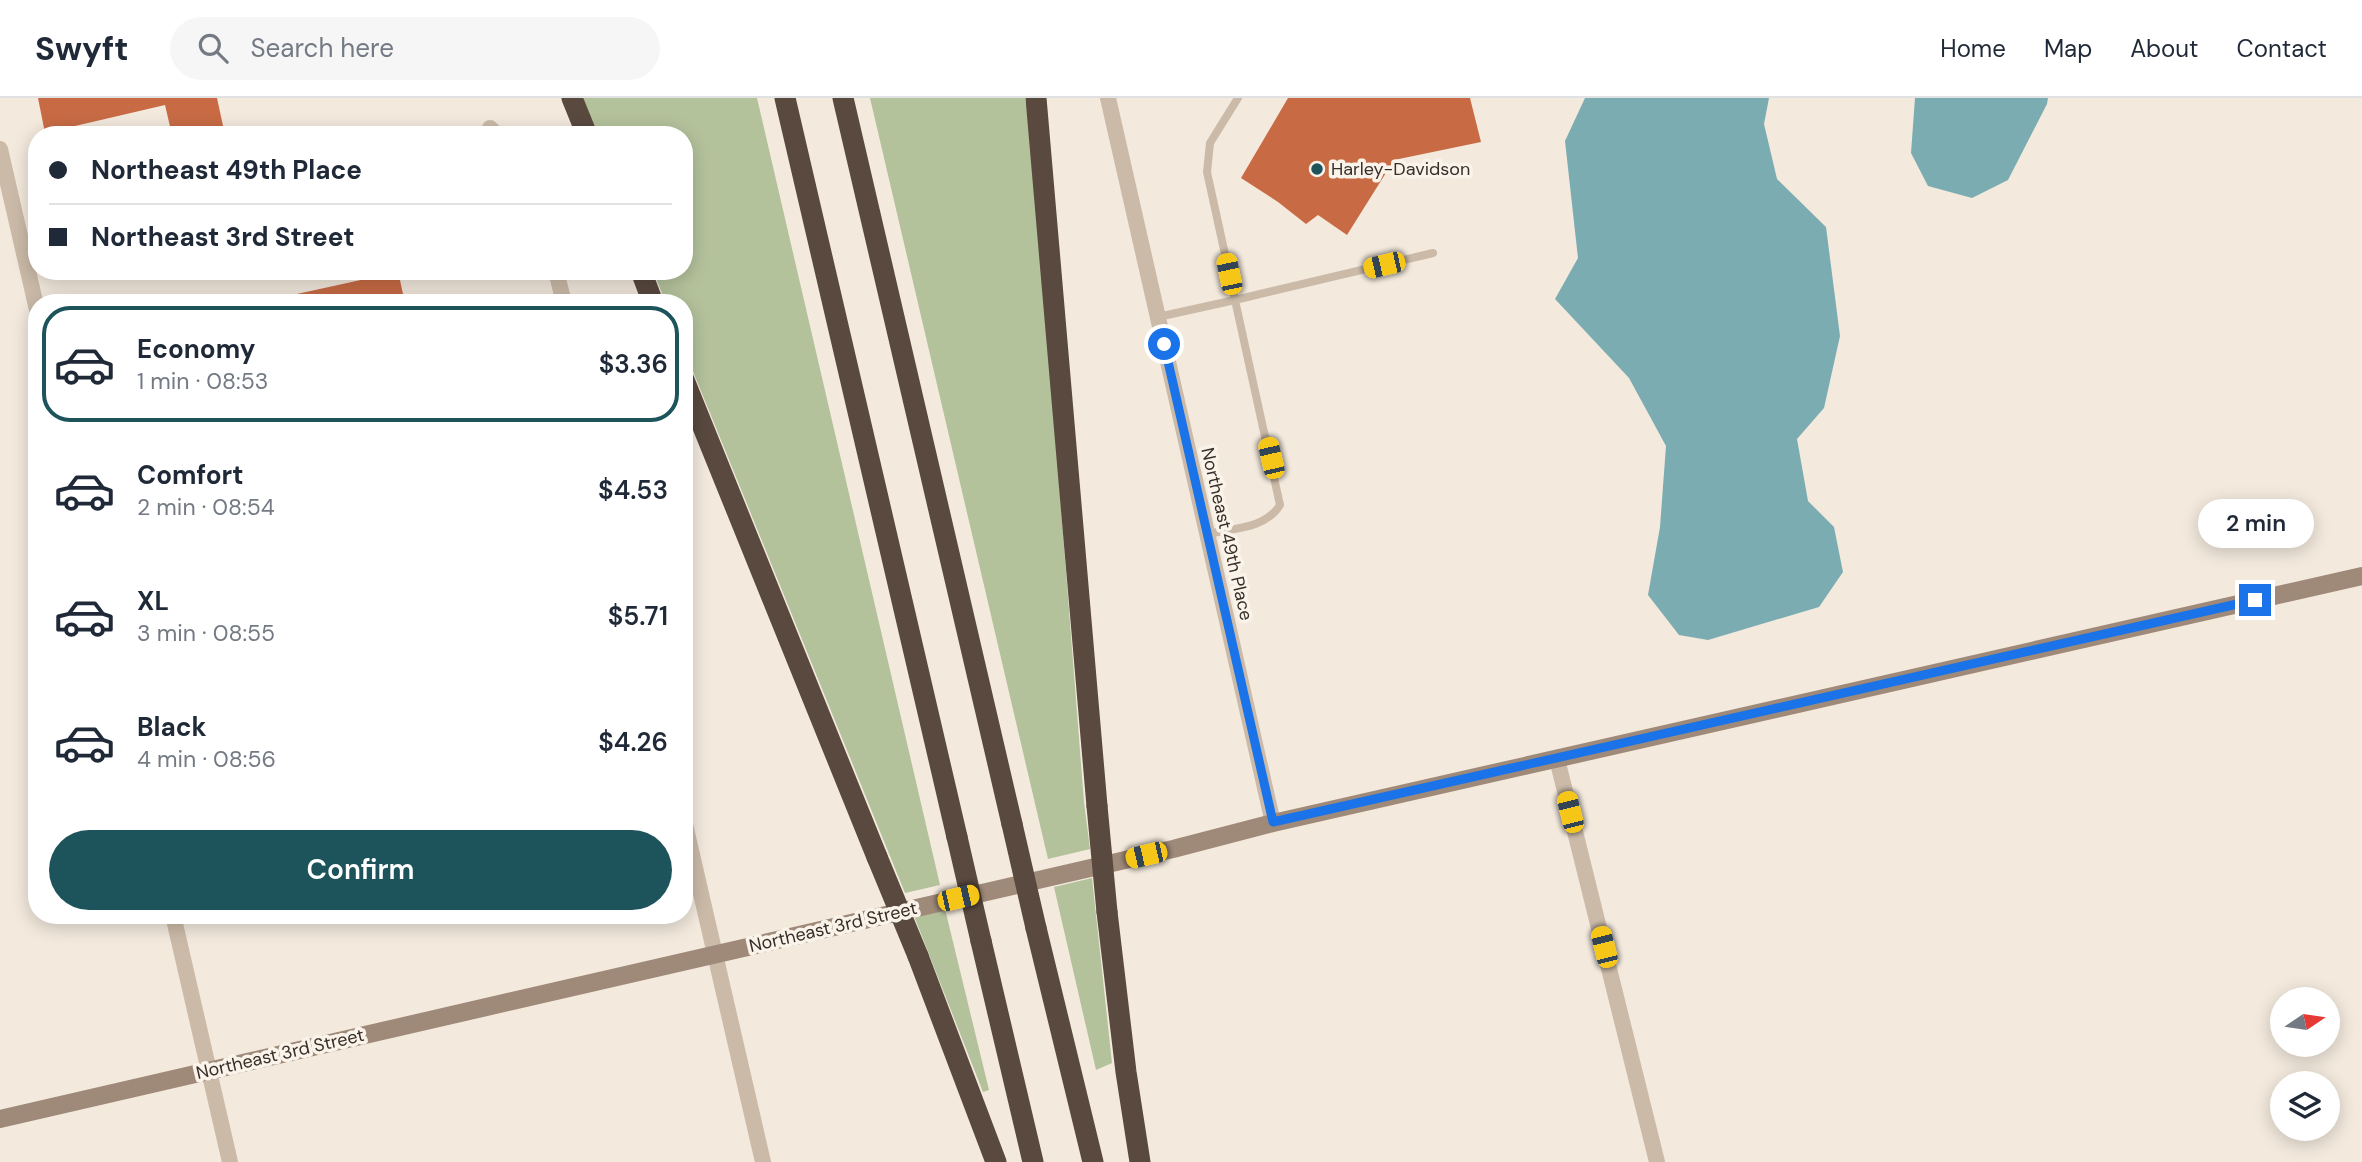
<!DOCTYPE html>
<meta charset="utf-8">
<style>
:root{--surface:#fff;--page:#f6f6f7;--text:#1f2937;--muted:#747a83;--line:#e0e1e3;--accent:#1d545b}
body{margin:0;font-family:"DM Sans",sans-serif;background:var(--page);color:var(--text);height:100vh;display:flex;flex-direction:column;font-size:26px;white-space:nowrap}
*{box-sizing:border-box;margin:0}
p{font-size:23px;color:var(--muted)}
.icon{flex:none;width:38px;height:38px;fill:none;stroke:currentColor;stroke-width:2;stroke-linecap:round;stroke-linejoin:round}
.map{position:relative;flex:1;overflow:hidden}
.side{position:absolute;left:28px;top:196px;width:665px;height:630px;display:flex;flex-direction:column;background:var(--surface);border-radius:28px;box-shadow:0 4px 18px #0003}
.side>*{flex:none}
.banner{position:absolute;left:28px;top:28px;width:665px;height:154px;border-radius:28px;box-shadow:0 4px 18px #0003;display:grid;align-content:center;height:154px;padding:0 21px;background:var(--surface)}
.needle{width:46px;rotate:77deg}
.fabs{position:absolute;left:2270px;top:889px;display:grid;gap:14px}
.fabs a{display:grid;place-items:center;width:70px;height:70px;border-radius:50%;background:var(--surface);box-shadow:0 4px 18px #0003;font-size:35px}
.end{position:absolute;width:32px;height:32px;margin:-16px;border:9px solid #1a73e8;background:#fff;box-shadow:0 0 0 4px #fff}
.from{border-radius:50%}
.bubble{position:absolute;height:49px;border-radius:24px;background:var(--surface);box-shadow:0 4px 18px #0003;font-size:23px;font-weight:600;line-height:49px;text-align:center}
.car{position:absolute;width:21px;height:42px;margin:-21px -10px;border-radius:9px;box-shadow:0 0 5px 2px #0007;background:linear-gradient(#f5c518 24%,#345 0 40%,#f5c518 0 76%,#345 0 86%,#f5c518 0)}
.banner b{display:flex;align-items:center;gap:24px;height:66px;font-size:26px}
.banner b+b{border-top:2px solid var(--line)}
.banner i{width:18px;height:18px;background:var(--text)}
ul{padding:12px 0 0;list-style:none}
li{display:flex;align-items:center;gap:21px;height:116px;margin:0 14px 10px;padding:0 7px;border:4px solid transparent;border-radius:28px}
li div{flex:1}
li b{display:block;font-size:26px}
li em{font-style:normal;font-weight:600}
li.current{border-color:var(--accent)}
li>.icon{width:63px;height:63px;stroke-width:1.5}
.action{display:flex;gap:14px;margin-top:auto;padding:14px 21px}
.action a{flex:1;height:80px;border-radius:42px;background:var(--accent);color:#fff;font-size:28px;font-weight:600;line-height:80px;text-align:center}
header{display:flex;align-items:center;gap:42px;box-sizing:border-box;height:98px;padding:0 35px;background:var(--surface);border-bottom:2px solid var(--line)}
header strong{font-size:33px}
nav{display:flex;gap:38px;margin-inline-start:auto;font-size:24px}
.search{width:490px;height:63px;background:var(--page);display:flex;align-items:center;gap:18px;box-sizing:border-box;padding:0 24px;border-radius:38px;color:var(--muted);font-size:26px}
.map>svg:first-child{display:block}
.green{fill:#b4c29c}
.water{fill:#7bacb1}
.building{fill:#c86b45}
.lines{fill:none;stroke-linecap:round;stroke-linejoin:round}
.lane{stroke:#cbbaa8;stroke-width:8}
.street{stroke:#cbbaa8;stroke-width:16}
.secondary{stroke:#9f8979;stroke-width:18}
.highway{stroke:#59493f;stroke-width:21}
.highway-bridge{stroke:#59493f;stroke-width:21}
.route{stroke:#1a73e8;stroke-width:9}
.poi-dot{fill:#1d545b;stroke:#faf3e9;stroke-width:2.5}
.labels{text-anchor:middle;dominant-baseline:central;stroke-width:7;stroke-linejoin:round;paint-order:stroke}
.poi-label{font-size:18px;fill:#382e29;stroke:#faf3e9;text-anchor:start}
.street-label{font-size:18px;fill:#382e29;stroke:#faf3e9}
</style>
<header>
<strong>Swyft</strong>
<div class="search"><svg class="icon" aria-label="search" viewBox="0 0 24 24"><circle cx="10" cy="10" r="6"/><path d="M15 15l6 6"/></svg>Search here</div>
<nav><a>Home</a><a>Map</a><a>About</a><a>Contact</a></nav>
</header>
<div class="map">
<svg width="2362" height="1064" viewBox="0 0 2362 1064">
<rect width="100%" height="100%" fill="#f3e9dd"/>
<path class="green" d="M583 0H757L940 787 905 795 684 251V205H666L653 173H684V37H598Z
M870 0H1025L1033 51 1084 704 1090 751 1048 761Z
M1092 780 1112 965 1096 972 1054 789Z
M945 811 989 992 983 994 914 818Z"/>
<path class="water" d="M1585 0H1769L1764 26 1777 81 1826 129 1840 238 1824 310 1797 341 1808 403 1834 429 1843 474 1819 509 1708 542 1679 537 1648 497 1660 429 1666 348 1629 280 1555 201 1578 160 1565 43Z
M1915 0H2048L2047 6 2008 82 1972 100 1928 88 1911 55Z"/>
<path class="building" d="M38 0H217L225 37H172L165 7 45 35Z
M1288 0H1470L1481 44 1394 62 1347 137 1318 117 1306 126 1278 104 1241 80Z
M378 173H398L405 205H275L274 201 379 178Z"/>
<g class="lines">
<path class="lane" d="M1158 219 1235 202 1207 74 1210 45 1238 0
M1208 436C1234 430 1265 431 1280 407L1235 202 1433 155"/>
<path class="street" d="M1108 0 1273 725
M490 30 497 37
M0 51 37 212
M556 173 564 205
M1557 661 1657 1064
M684 722 763 1064
M173 817 230 1064"/>
<path class="secondary" d="M0 1021 1173 751 1273 725 2362 478"/>
<path class="highway" d="M572 0 587 37
M785 0 957 739
M843 0 1012 726
M1036 0 1097 708
M641 173 653 205
M684 282 877 759
M1107 814 1126 974 1140 1064
M1036 830 1093 1064
M981 843 1033 1064
M918 858 996 1064"/>
<path class="highway-bridge" d="M1097 708 1107 814
M1012 726 1036 830
M957 739 981 843
M877 759 918 858"/>
</g>
<g class="lines">
<path class="route" d="M1164 246 1273 724 2255 502"/>
</g>
<circle class="poi-dot" cx="1317" cy="71" r="7"/>
<g class="labels">
<g class="poi-label">
<text x="1331" y="71">Harley-Davidson</text>
</g>
<g class="street-label">
<text transform="translate(1227 436) rotate(77)">Northeast 49th Place</text>
<text transform="translate(833 829) rotate(-13)">Northeast 3rd Street</text>
<text transform="translate(280 956) rotate(-13)">Northeast 3rd Street</text>
</g>
</g>
</svg>
<div class="fabs">
<a><svg class="needle" viewBox="-14 -14 28 28"><path d="M0-13l5 13h-10z" fill="#e53935"/><path d="M0 13l5-13h-10z" fill="#747a83"/></svg></a>
<a><svg class="icon" aria-label="layers" viewBox="0 0 24 24"><path d="M12 4l9 5-9 5-9-5zM3 14l9 5 9-5"/></svg></a>
</div>
<i class="end from" style="left:1164px;top:246px"></i>
<i class="end" style="left:2255px;top:502px"></i>
<div class="bubble" style="left:2198px;top:401px;width:116px">2 min</div>
<i class="car" style="left:1384px;top:167px;rotate:257deg"></i>
<i class="car" style="left:1229px;top:176px;rotate:348deg"></i>
<i class="car" style="left:1271px;top:360px;rotate:347deg"></i>
<i class="car" style="left:1570px;top:714px;rotate:346deg"></i>
<i class="car" style="left:1146px;top:757px;rotate:257deg"></i>
<i class="car" style="left:958px;top:800px;rotate:77deg"></i>
<i class="car" style="left:1604px;top:849px;rotate:346deg"></i>
<div class="banner">
<b><i class="from"></i>Northeast 49th Place</b>
<b><i></i>Northeast 3rd Street</b>
</div>
<section class="side">
<ul>
<li class="current"><svg class="icon" aria-label="car" viewBox="0 0 24 24"><path d="M5 17H2v-5l4-1 3-4h7l3 4 3 1v5h-3M9 17h6M6 11h13"/><circle cx="7" cy="17" r="2"/><circle cx="17" cy="17" r="2"/></svg><div><b>Economy</b><p>1 min · 08:53</p></div><em>$3.36</em></li>
<li><svg class="icon" aria-label="car" viewBox="0 0 24 24"><path d="M5 17H2v-5l4-1 3-4h7l3 4 3 1v5h-3M9 17h6M6 11h13"/><circle cx="7" cy="17" r="2"/><circle cx="17" cy="17" r="2"/></svg><div><b>Comfort</b><p>2 min · 08:54</p></div><em>$4.53</em></li>
<li><svg class="icon" aria-label="car" viewBox="0 0 24 24"><path d="M5 17H2v-5l4-1 3-4h7l3 4 3 1v5h-3M9 17h6M6 11h13"/><circle cx="7" cy="17" r="2"/><circle cx="17" cy="17" r="2"/></svg><div><b>XL</b><p>3 min · 08:55</p></div><em>$5.71</em></li>
<li><svg class="icon" aria-label="car" viewBox="0 0 24 24"><path d="M5 17H2v-5l4-1 3-4h7l3 4 3 1v5h-3M9 17h6M6 11h13"/><circle cx="7" cy="17" r="2"/><circle cx="17" cy="17" r="2"/></svg><div><b>Black</b><p>4 min · 08:56</p></div><em>$4.26</em></li>
</ul>
<div class="action"><a>Confirm</a></div>
</section>
</div>
